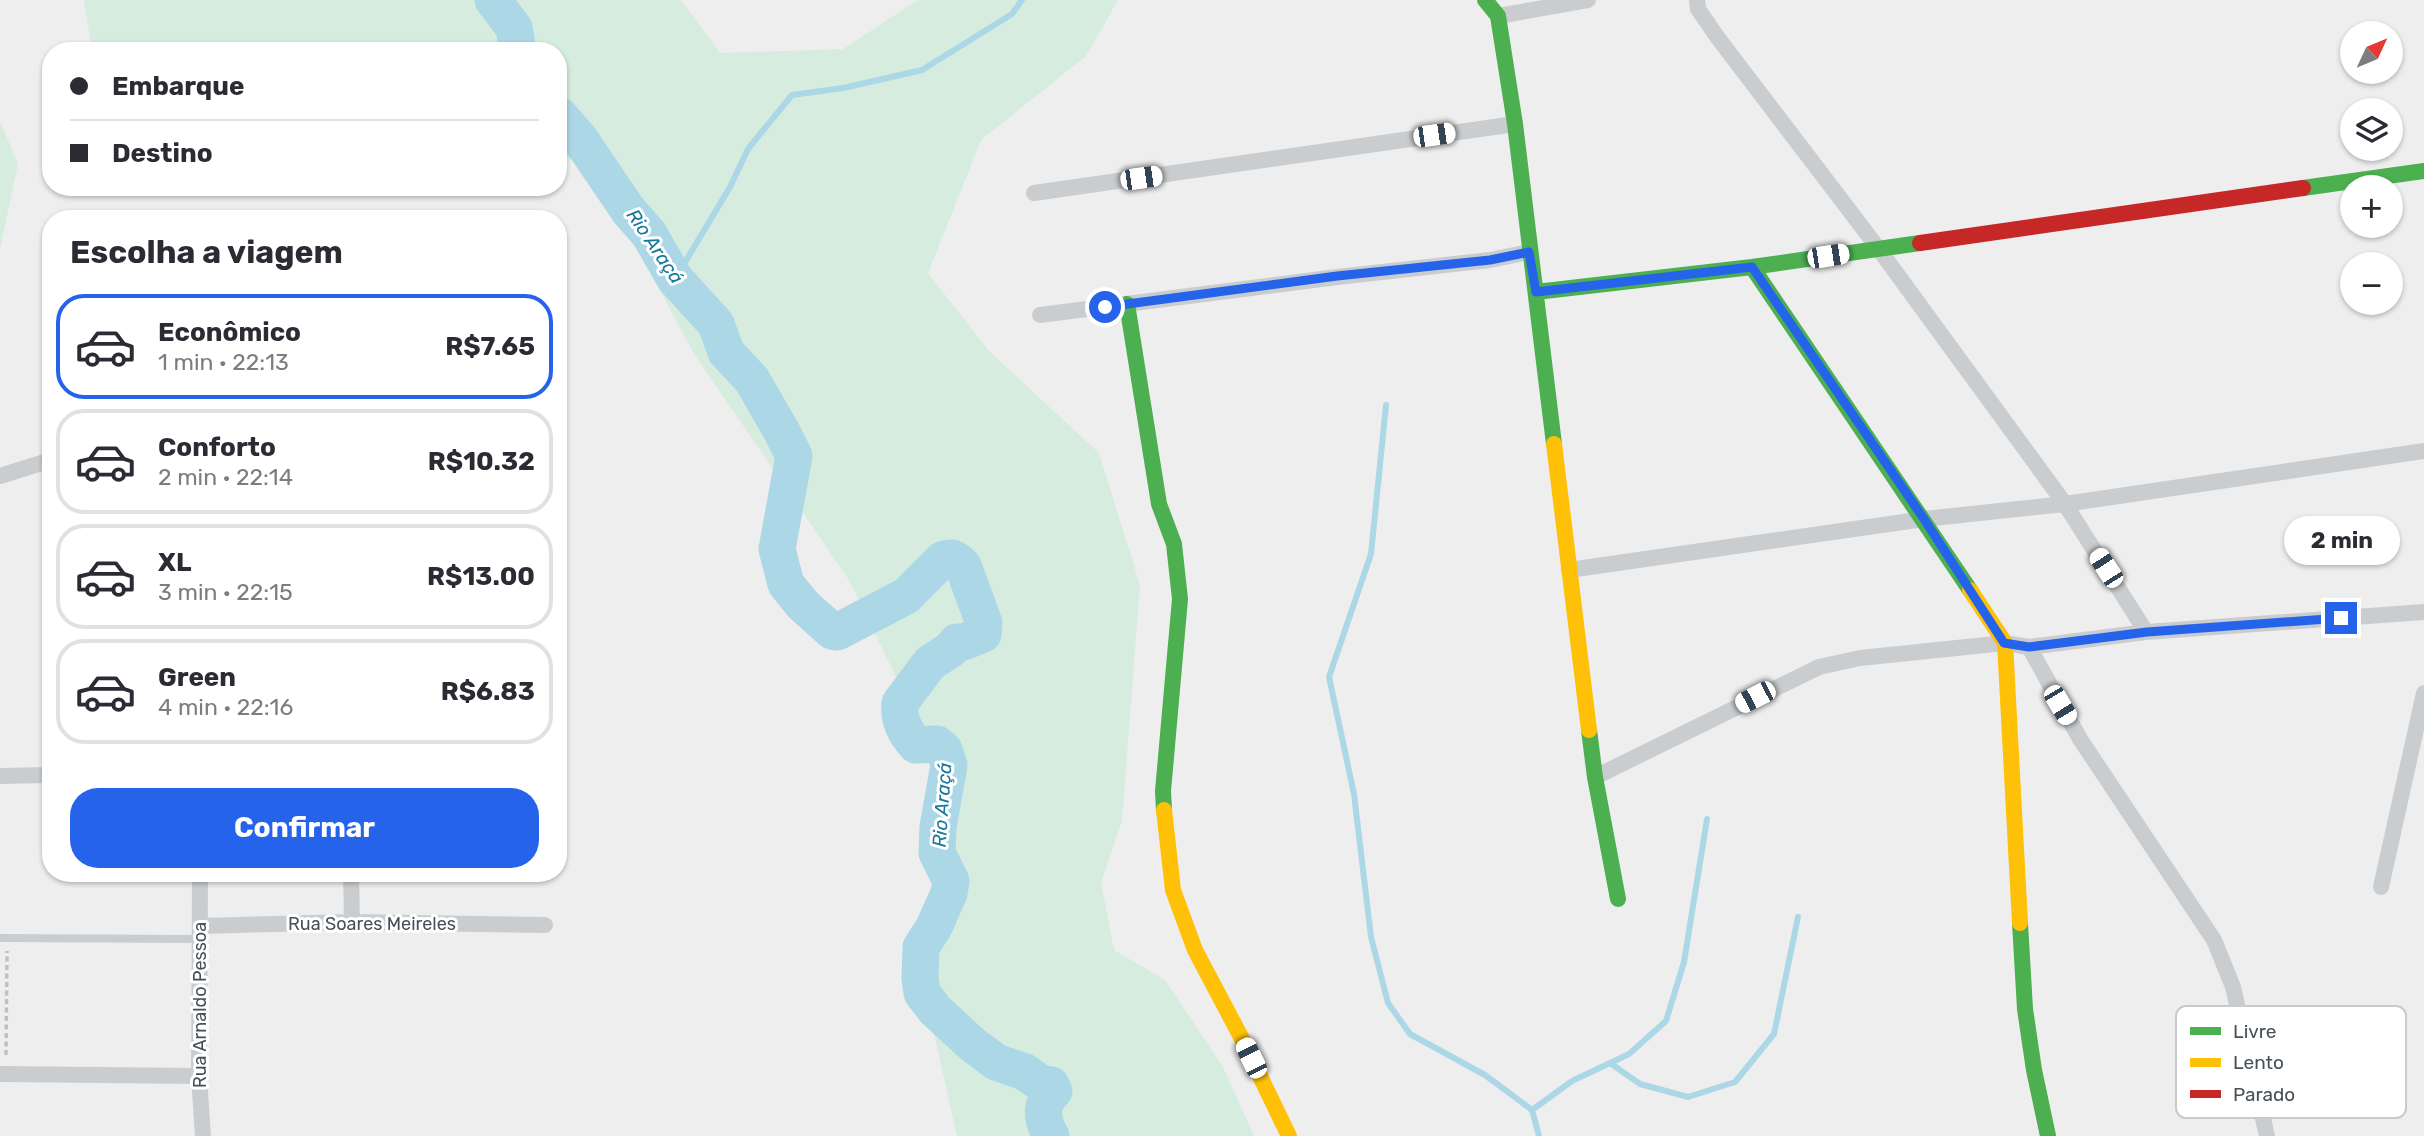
<!DOCTYPE html>
<html lang="pt">
<meta charset="utf-8">
<style>
:root{--surface:#fff;--page:#f7f7f7;--text:#2b2b33;--muted:#7c7c81;--line:#e1e1e2;--accent:#2563eb}
body{margin:0;font-family:Rubik,sans-serif;background:var(--page);color:var(--text);height:100vh;display:flex;flex-direction:column;font-size:26px;white-space:nowrap}
*{box-sizing:border-box;margin:0}
p{font-size:23px;color:var(--muted)}
.icon{flex:none;width:38px;height:38px;fill:none;stroke:currentColor;stroke-width:2;stroke-linecap:round;stroke-linejoin:round}
.map{position:relative;flex:1;overflow:hidden}
.drawer{position:absolute;left:42px;top:210px;width:525px;height:672px;display:flex;flex-direction:column;background:var(--surface);border-radius:28px;box-shadow:0 2px 5px #0004}
.drawer>*{flex:none}
.guide{position:absolute;left:42px;top:42px;width:525px;height:154px;border-radius:28px;box-shadow:0 2px 5px #0004;display:grid;align-content:center;height:154px;padding:0 28px;background:var(--surface)}
.needle{width:46px;rotate:46deg}
.buttons{position:absolute;left:2340px;top:21px;display:grid;gap:14px}
.buttons a{display:grid;place-items:center;width:63px;height:63px;border-radius:50%;background:var(--surface);box-shadow:0 2px 5px #0004;font-size:35px}
.end{position:absolute;width:32px;height:32px;margin:-16px;border:9px solid #2563eb;background:#fff;box-shadow:0 0 0 4px #fff}
.from{border-radius:50%}
.bubble{position:absolute;height:49px;border-radius:24px;background:var(--surface);box-shadow:0 2px 5px #0004;font-size:23px;font-weight:700;line-height:49px;text-align:center}
.car{position:absolute;width:21px;height:42px;margin:-21px -10px;border-radius:9px;box-shadow:0 0 5px 2px #0007;background:linear-gradient(#fff 24%,#345 0 40%,#fff 0 76%,#345 0 86%,#fff 0)}
.guide b{display:flex;align-items:center;gap:24px;height:66px;font-size:26px}
.guide b+b{border-top:2px solid var(--line)}
.guide i{width:18px;height:18px;background:var(--text)}
ul{padding:0;list-style:none}
li{display:flex;align-items:center;gap:21px;height:105px;margin:0 14px 10px;padding:0 14px;border:4px solid var(--line);border-radius:28px}
li div{flex:1}
li b{display:block;font-size:26px}
li em{font-style:normal;font-weight:700}
li.active{border-color:var(--accent)}
li>.icon{width:63px;height:63px;stroke-width:1.5}
h2{padding:0 28px;font-size:32px;line-height:84px}
.cta{display:flex;gap:14px;margin-top:auto;padding:14px 28px}
.cta a{flex:1;height:80px;border-radius:28px;background:var(--accent);color:#fff;font-size:28px;font-weight:700;line-height:80px;text-align:center}
.map>svg:first-child{display:block}
.green{fill:#d5ecdf}
.lines{fill:none;stroke-linecap:round;stroke-linejoin:round}
.stream{stroke:#acd7e7;stroke-width:6}
.river{stroke:#acd7e7;stroke-width:37}
.path{stroke:#b9c3c0;stroke-width:3.5;stroke-dasharray:5 3.5;stroke-linecap:butt}
.lane{stroke:#cacdcf;stroke-width:8}
.street{stroke:#cacdcf;stroke-width:16}
.fast{stroke:#4caf50;stroke-width:16}
.slow{stroke:#ffc107;stroke-width:16}
.jam{stroke:#c62828;stroke-width:16}
.route{stroke:#2563eb;stroke-width:9}
.labels{text-anchor:middle;dominant-baseline:central;stroke-width:6;stroke-linejoin:round;paint-order:stroke}
.street-label{font-size:18px;fill:#474f59;stroke:#fff}
.water-label{font-size:19px;font-style:italic;fill:#17779c;stroke:#fff}
.key{fill:#fff;stroke:#c8cacd;stroke-width:2}
.key-label{font-size:19px;fill:#474f59}
</style>
<div class="map">
<svg width="2424" height="1136" viewBox="0 0 2424 1136">
<rect width="100%" height="100%" fill="#efeeee"/>
<path class="green" d="M84 0H681L720 53 843 49 918 0H1118L1086 56 981 140 928 273 988 350 1099 453 1140 585 1122 821 1101 882 1114 950 1165 980 1223 1067 1254 1136H957L922 981 952 793 849 580 694 354 590 161 558 158V51H92Z
M0 121 18 164 0 249Z"/>
<g class="lines">
<path class="stream" d="M675 279 730 187 748 149 792 95 843 88 922 70 1012 14 1022 0
M1386 405 1371 554 1329 677 1354 794 1371 937 1388 1003 1410 1034 1485 1075 1532 1110 1539 1136
M1610 1063 1640 1084 1688 1097 1735 1082 1774 1034 1798 917
M1532 1110 1572 1081 1629 1054 1666 1021 1684 962 1707 819"/>
<path class="river" d="M493 0 514 28 518 51
M558 114 580 139 628 210 649 234 675 279 716 324 726 352 752 380 782 432 794 456 777 549 786 584 803 605 832 631 837 632 906 596 942 560C952 556 956 558 963 566L984 623 983 634 964 642H957L950 650 930 663 900 703C898 720 905 733 916 745L937 744 944 750 949 765 938 827 937 853 951 881 949 893 934 927 921 947 920 978 922 993 935 1010 972 1044 996 1062 1025 1072 1040 1083 1051 1085 1054 1091C1039 1105 1042 1120 1051 1136"/>
<path class="path" d="M6 1055 7 951"/>
<path class="lane" d="M0 938 200 939"/>
<path class="street" d="M1697 0 1698 9 1718 38 1878 248 2065 504 2146 632
M1498 16 1588 0
M1034 193 1515 124
M1040 315 1337 277 1490 260 1529 252
M0 476 51 460
M1569 570 1924 519 2065 504 2424 451
M2029 647 2080 739 2214 940 2233 987 2267 1136
M0 776 51 775
M1595 777 1819 667 1860 658 2005 643 2029 647 2146 632 2424 612
M200 873 199 1076 203 1136
M351 873 352 922
M2381 887 2424 693
M200 926 352 922 545 925
M0 1074 199 1076"/>
<path class="fast" d="M1485 0 1498 16 1515 124 1554 444
M2303 188 2424 171
M1752 267 1970 590
M1536 292 1752 267 1920 243
M1127 304 1159 504 1174 544 1180 599 1163 791 1164 810
M1589 730 1595 777 1618 899
M2020 923 2025 1009 2034 1070 2048 1136"/>
<path class="slow" d="M1554 444 1589 730
M1970 590 2005 643 2020 923
M1164 810 1173 890 1195 950 1241 1037 1289 1136"/>
<path class="jam" d="M1920 243 2303 188"/>
</g>
<g class="lines">
<path class="route" d="M1105 307 1337 276 1490 260 1529 252 1536 292 1752 267 1924 519 2004 643 2029 647 2147 632 2341 618"/>
</g>
<g class="labels">
<g class="street-label">
<text x="372" y="924">Rua Soares Meireles</text>
<text transform="translate(200 1005) rotate(-90)">Rua Arnaldo Pessoa</text>
</g>
<g class="water-label">
<text transform="translate(655 246) rotate(56)">Rio Araçá</text>
<text transform="translate(942 805) rotate(-86)">Rio Araçá</text>
</g>
</g>
<rect x="2176" y="1006" width="230" height="112" rx="10" class="key"/>
<rect x="2190" y="1027" width="31" height="8" fill="#4caf50"/>
<rect x="2190" y="1058" width="31" height="9" fill="#ffc107"/>
<rect x="2190" y="1090" width="31" height="8" fill="#c62828"/>
<g class="key-label">
<text x="2233" y="1038">Livre</text>
<text x="2233" y="1069">Lento</text>
<text x="2233" y="1101">Parado</text>
</g>
</svg>
<div class="buttons">
<a><svg class="needle" viewBox="-14 -14 28 28"><path d="M0-13l5 13h-10z" fill="#e53935"/><path d="M0 13l5-13h-10z" fill="#7c7c81"/></svg></a>
<a><svg class="icon" aria-label="layers" viewBox="0 0 24 24"><path d="M12 4l9 5-9 5-9-5zM3 14l9 5 9-5"/></svg></a>
<a>+</a>
<a>−</a>
</div>
<i class="end from" style="left:1105px;top:307px"></i>
<i class="end" style="left:2341px;top:618px"></i>
<div class="bubble" style="left:2284px;top:516px;width:116px">2 min</div>
<i class="car" style="left:1434px;top:135px;rotate:82deg"></i>
<i class="car" style="left:1141px;top:178px;rotate:82deg"></i>
<i class="car" style="left:1828px;top:256px;rotate:81deg"></i>
<i class="car" style="left:2106px;top:568px;rotate:327deg"></i>
<i class="car" style="left:1755px;top:697px;rotate:243deg"></i>
<i class="car" style="left:2060px;top:705px;rotate:149deg"></i>
<i class="car" style="left:1251px;top:1058px;rotate:334deg"></i>
<div class="guide">
<b><i class="from"></i>Embarque</b>
<b><i></i>Destino</b>
</div>
<section class="drawer">
<h2>Escolha a viagem</h2>
<ul>
<li class="active"><svg class="icon" aria-label="car" viewBox="0 0 24 24"><path d="M5 17H2v-5l4-1 3-4h7l3 4 3 1v5h-3M9 17h6M6 11h13"/><circle cx="7" cy="17" r="2"/><circle cx="17" cy="17" r="2"/></svg><div><b>Econômico</b><p>1 min · 22:13</p></div><em>R$7.65</em></li>
<li><svg class="icon" aria-label="car" viewBox="0 0 24 24"><path d="M5 17H2v-5l4-1 3-4h7l3 4 3 1v5h-3M9 17h6M6 11h13"/><circle cx="7" cy="17" r="2"/><circle cx="17" cy="17" r="2"/></svg><div><b>Conforto</b><p>2 min · 22:14</p></div><em>R$10.32</em></li>
<li><svg class="icon" aria-label="car" viewBox="0 0 24 24"><path d="M5 17H2v-5l4-1 3-4h7l3 4 3 1v5h-3M9 17h6M6 11h13"/><circle cx="7" cy="17" r="2"/><circle cx="17" cy="17" r="2"/></svg><div><b>XL</b><p>3 min · 22:15</p></div><em>R$13.00</em></li>
<li><svg class="icon" aria-label="car" viewBox="0 0 24 24"><path d="M5 17H2v-5l4-1 3-4h7l3 4 3 1v5h-3M9 17h6M6 11h13"/><circle cx="7" cy="17" r="2"/><circle cx="17" cy="17" r="2"/></svg><div><b>Green</b><p>4 min · 22:16</p></div><em>R$6.83</em></li>
</ul>
<div class="cta"><a>Confirmar</a></div>
</section>
</div>
